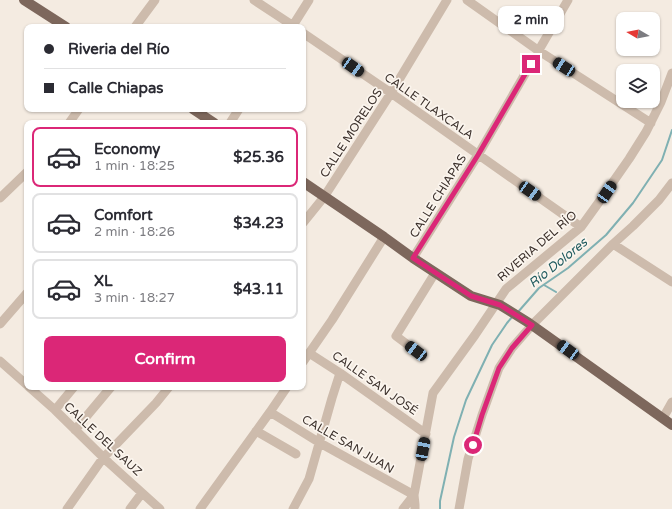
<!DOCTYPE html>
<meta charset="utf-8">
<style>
:root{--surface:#fff;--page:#f7f7f7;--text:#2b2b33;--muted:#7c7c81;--line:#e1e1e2;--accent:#db2777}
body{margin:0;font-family:"Varela Round",sans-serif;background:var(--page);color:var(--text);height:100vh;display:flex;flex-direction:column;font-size:15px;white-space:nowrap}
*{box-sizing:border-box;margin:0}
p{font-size:13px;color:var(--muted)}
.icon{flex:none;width:22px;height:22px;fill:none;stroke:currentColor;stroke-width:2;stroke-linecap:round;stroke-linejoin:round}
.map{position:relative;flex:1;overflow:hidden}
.panel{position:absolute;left:24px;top:120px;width:282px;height:270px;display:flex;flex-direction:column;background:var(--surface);border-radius:8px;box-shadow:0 1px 3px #0004}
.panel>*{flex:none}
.hud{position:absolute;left:24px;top:24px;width:282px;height:88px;border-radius:8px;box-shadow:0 1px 3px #0004;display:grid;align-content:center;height:88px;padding:0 20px;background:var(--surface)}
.needle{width:26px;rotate:280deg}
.tools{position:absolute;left:616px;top:12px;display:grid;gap:8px}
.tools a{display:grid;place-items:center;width:44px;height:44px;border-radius:8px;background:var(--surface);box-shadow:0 1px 3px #0004;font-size:20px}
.end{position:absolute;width:18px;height:18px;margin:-9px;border:5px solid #db2777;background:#fff;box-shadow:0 0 0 2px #fff}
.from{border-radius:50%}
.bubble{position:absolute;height:28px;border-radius:8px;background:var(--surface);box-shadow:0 1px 3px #0004;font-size:13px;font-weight:800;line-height:28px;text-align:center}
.car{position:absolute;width:12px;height:24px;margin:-12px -6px;border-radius:5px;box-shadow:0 0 3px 1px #0007;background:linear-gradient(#222 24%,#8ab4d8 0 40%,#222 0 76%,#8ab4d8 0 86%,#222 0)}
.hud b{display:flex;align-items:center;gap:14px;height:38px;font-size:15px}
.hud b+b{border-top:1px solid var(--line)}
.hud i{width:10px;height:10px;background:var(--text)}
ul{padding:7px 0 0;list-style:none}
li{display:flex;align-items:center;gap:12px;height:60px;margin:0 8px 6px;padding:0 12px;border:2px solid var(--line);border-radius:8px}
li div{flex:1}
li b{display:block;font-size:15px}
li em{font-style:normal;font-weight:800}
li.current{border-color:var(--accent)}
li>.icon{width:36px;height:36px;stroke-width:1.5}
.button{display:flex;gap:8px;margin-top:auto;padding:8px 20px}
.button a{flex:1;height:46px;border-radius:8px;background:var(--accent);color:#fff;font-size:16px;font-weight:800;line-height:46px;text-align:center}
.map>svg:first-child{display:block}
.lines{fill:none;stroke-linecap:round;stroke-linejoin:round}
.stream{stroke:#7fb0b2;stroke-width:2}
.minor{stroke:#cdbbac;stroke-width:9}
.major{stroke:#7d675c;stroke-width:10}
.route{stroke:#db2777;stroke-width:5}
.labels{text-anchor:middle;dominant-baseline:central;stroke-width:3.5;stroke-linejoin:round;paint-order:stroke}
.street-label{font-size:12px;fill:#3b302b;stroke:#fbf5ee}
.water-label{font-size:13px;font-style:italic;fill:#1f5a5e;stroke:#fbf5ee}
</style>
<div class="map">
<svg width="672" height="509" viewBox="0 0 672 509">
<rect width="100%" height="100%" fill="#f4ebe1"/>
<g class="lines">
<path class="stream" d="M544 285 556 292
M518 312 539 288 568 268 606 235 633 203 662 160 672 130
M440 509V501L454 437 466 400 492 345 507 323 513 316"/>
<path class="minor" d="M254 0 295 27
M467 0 539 51 651 123
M135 27 155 0
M292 27 309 0
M303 33 391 93 581 227
M69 123 79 109
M230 123 239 109
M0 198 27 172
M303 223 324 197 391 93 447 0
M613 244 672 282
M413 258 478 155 568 0
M0 324 27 293
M416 351 396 336 435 273
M309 353 340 373 426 434
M0 361 27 385
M303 362 332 320 384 237
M29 387 55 410 109 463 160 509
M55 410 74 387
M270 412 320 443 414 495
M663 418 672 402
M75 430 111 387
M256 431 296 454
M67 509 103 458 156 403 169 387
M130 509 142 493
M200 509 270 412 287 387
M293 509 309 479 332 398 340 373
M403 509 414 495
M415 509V505L414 495 433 393 475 335 506 289 581 227 599 202 629 159 646 132 661 102 672 73
M459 509 468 459 482 415 499 368 512 348 532 325 613 244 633 226 659 200 672 183"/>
<path class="major" d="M24 0 66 27
M193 109 214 123
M303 182 384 237 413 258 471 296 500 305 529 323 672 425"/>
</g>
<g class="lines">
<path class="route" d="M473 445 482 415 499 368 512 348 532 325 500 305 471 296 413 258 478 155 531 64"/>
</g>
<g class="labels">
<g class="street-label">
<text transform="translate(429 106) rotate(35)">CALLE TLAXCALA</text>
<text transform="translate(351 133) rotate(-57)">CALLE MORELOS</text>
<text transform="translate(438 196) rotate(-58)">CALLE CHIAPAS</text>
<text transform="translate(537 246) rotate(-41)">RIVERIA DEL RÍO</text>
<text transform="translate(375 383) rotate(35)">CALLE SAN JOSÉ</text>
<text transform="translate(103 439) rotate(43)">CALLE DEL SAUZ</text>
<text transform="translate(348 444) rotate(30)">CALLE SAN JUAN</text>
</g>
<g class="water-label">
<text transform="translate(558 263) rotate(-39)">Río Dolores</text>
</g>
</g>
</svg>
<div class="tools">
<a><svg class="needle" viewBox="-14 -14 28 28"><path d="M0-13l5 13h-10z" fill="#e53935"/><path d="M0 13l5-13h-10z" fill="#7c7c81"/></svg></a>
<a><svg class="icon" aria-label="layers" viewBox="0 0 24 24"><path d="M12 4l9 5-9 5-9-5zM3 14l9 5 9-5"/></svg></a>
</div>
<i class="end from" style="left:473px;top:445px"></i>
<i class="end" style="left:531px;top:64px"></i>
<div class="bubble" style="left:498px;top:6px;width:66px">2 min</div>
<i class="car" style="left:353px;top:67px;rotate:125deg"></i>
<i class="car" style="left:564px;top:67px;rotate:303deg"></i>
<i class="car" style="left:530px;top:191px;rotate:125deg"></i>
<i class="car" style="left:607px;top:192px;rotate:34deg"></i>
<i class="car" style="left:568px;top:350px;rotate:306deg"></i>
<i class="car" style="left:416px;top:351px;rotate:307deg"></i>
<i class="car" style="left:423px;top:449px;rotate:11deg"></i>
<div class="hud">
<b><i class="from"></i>Riveria del Río</b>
<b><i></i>Calle Chiapas</b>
</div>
<section class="panel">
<ul>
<li class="current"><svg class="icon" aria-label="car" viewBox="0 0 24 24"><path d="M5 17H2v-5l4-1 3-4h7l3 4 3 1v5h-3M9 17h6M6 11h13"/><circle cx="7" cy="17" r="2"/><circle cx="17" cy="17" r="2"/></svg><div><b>Economy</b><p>1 min · 18:25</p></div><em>$25.36</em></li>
<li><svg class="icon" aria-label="car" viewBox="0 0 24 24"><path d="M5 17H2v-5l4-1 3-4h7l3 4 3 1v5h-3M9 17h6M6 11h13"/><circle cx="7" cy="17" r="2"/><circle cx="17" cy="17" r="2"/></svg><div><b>Comfort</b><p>2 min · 18:26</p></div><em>$34.23</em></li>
<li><svg class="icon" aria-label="car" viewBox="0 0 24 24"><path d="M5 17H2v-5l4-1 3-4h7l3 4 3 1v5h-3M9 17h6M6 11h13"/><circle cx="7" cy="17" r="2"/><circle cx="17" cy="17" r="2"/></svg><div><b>XL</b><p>3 min · 18:27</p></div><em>$43.11</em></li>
</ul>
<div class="button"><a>Confirm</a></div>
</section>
</div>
